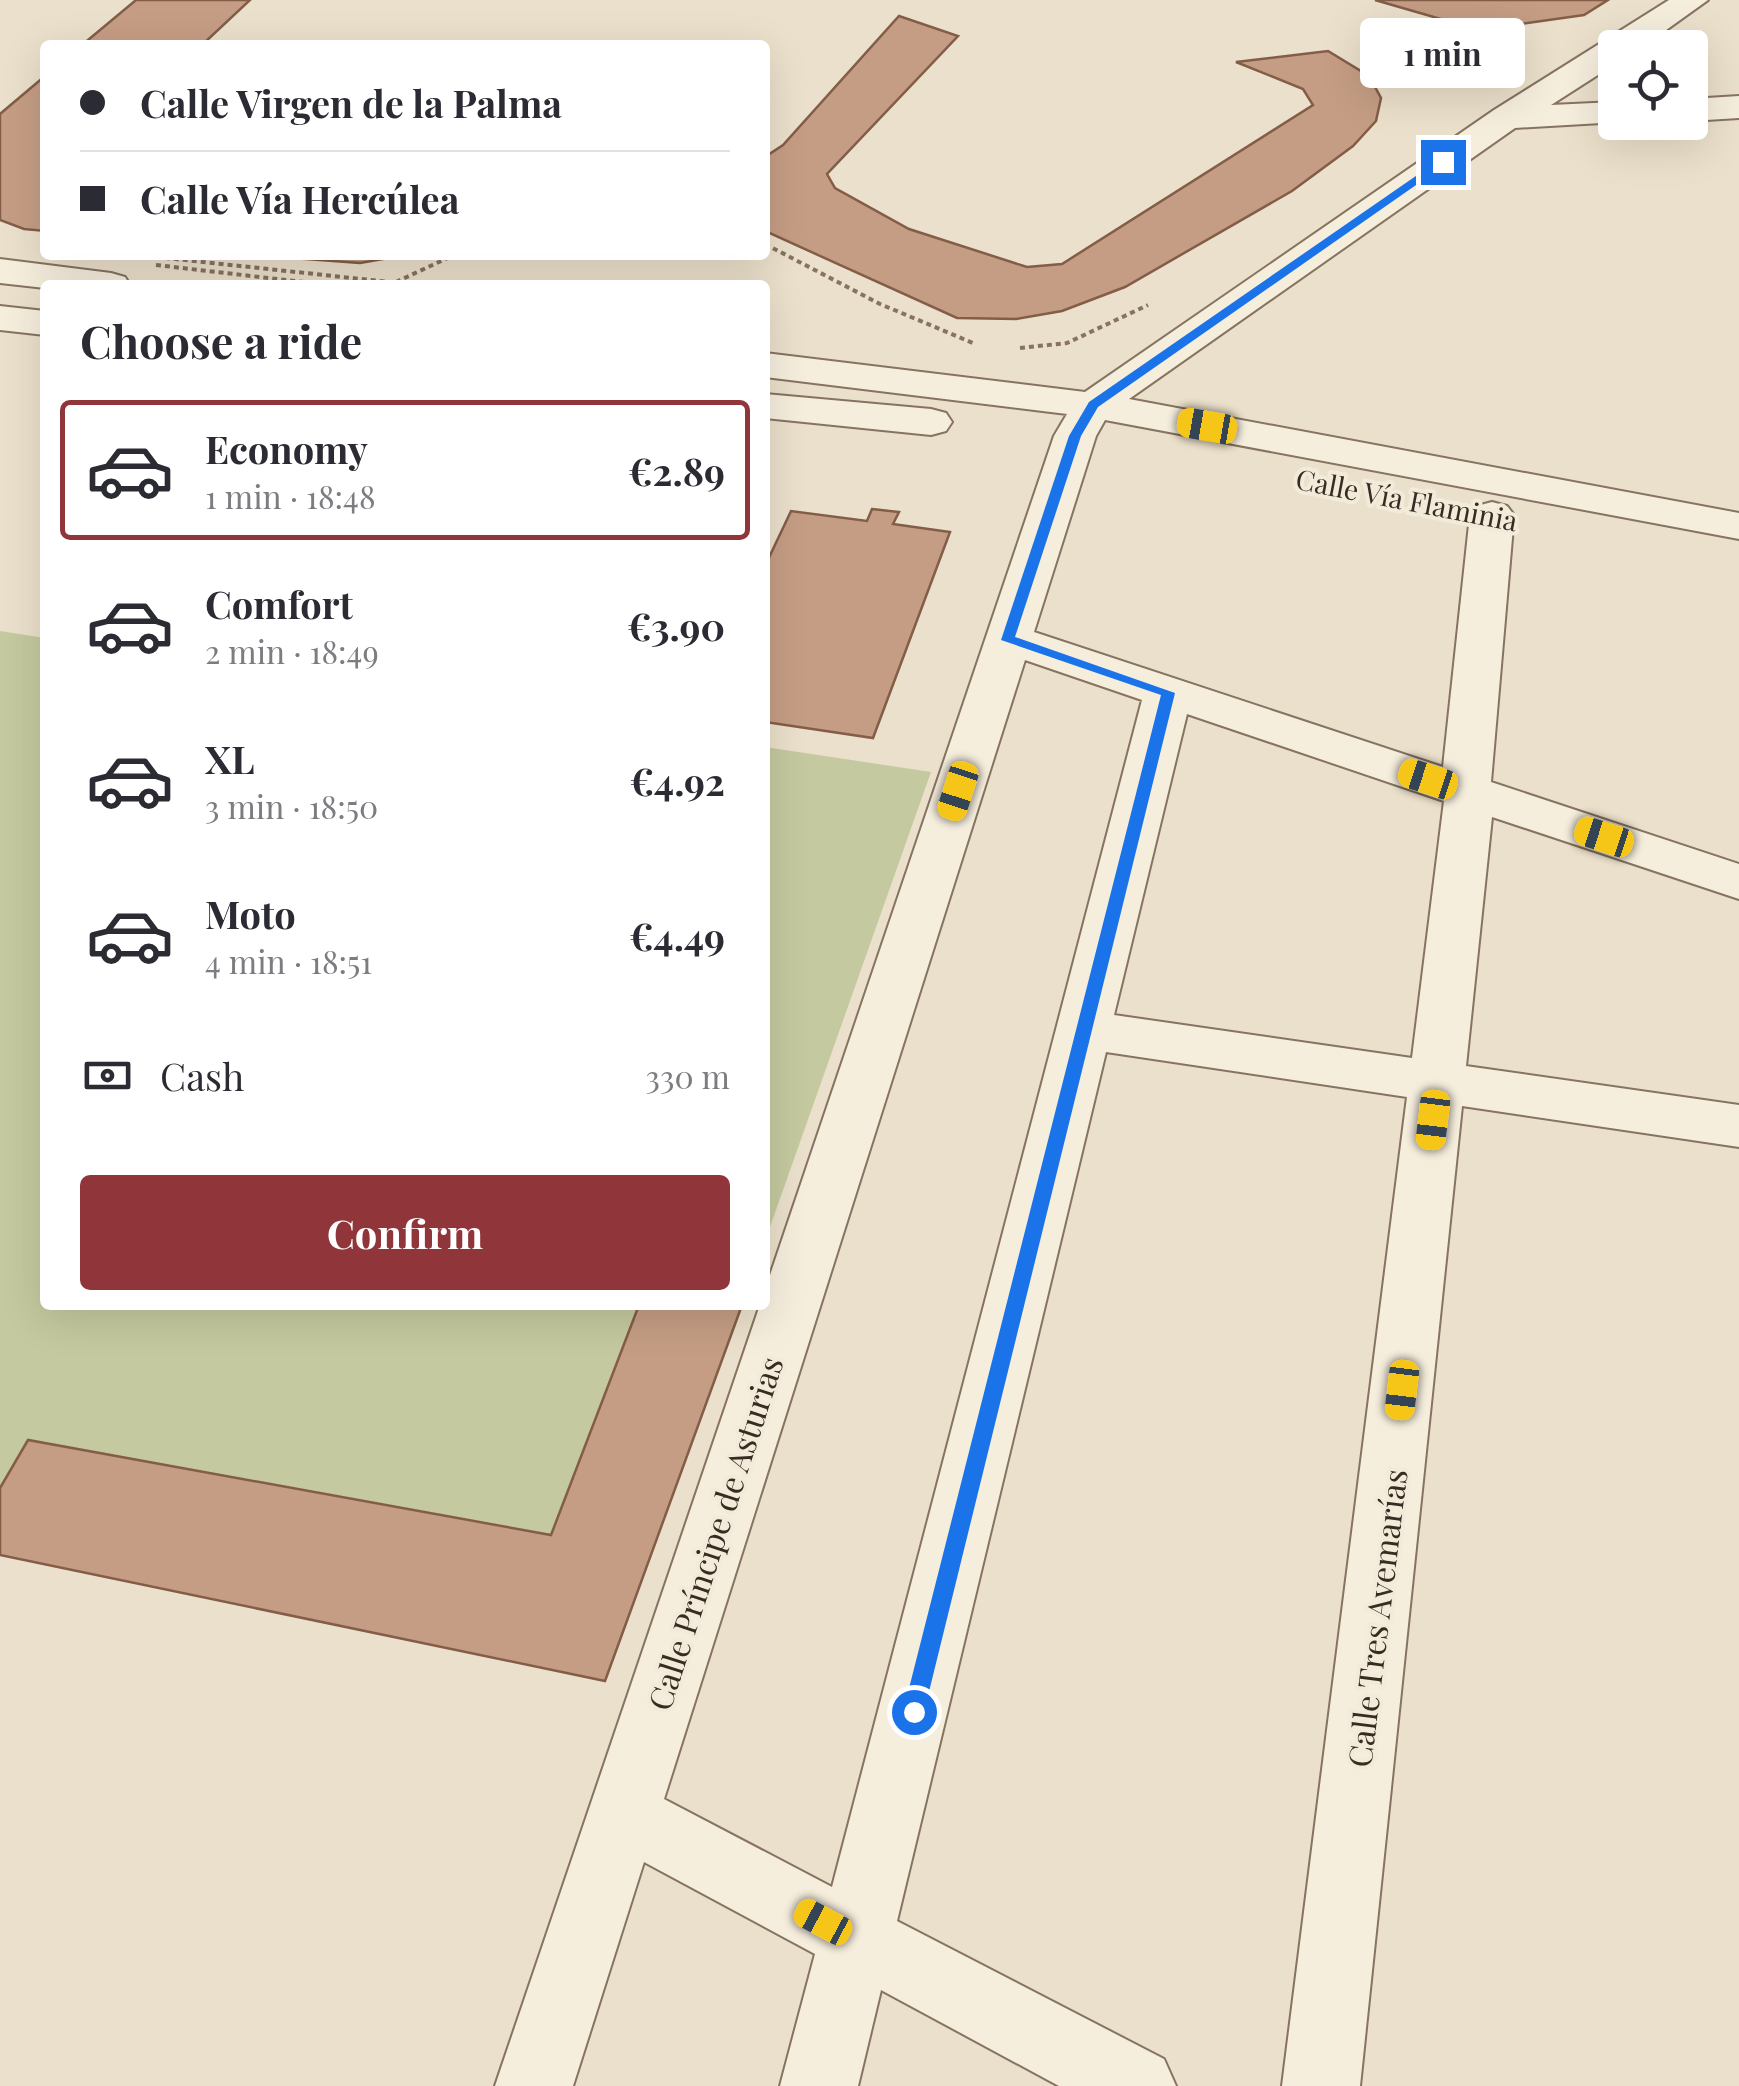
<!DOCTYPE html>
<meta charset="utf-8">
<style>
:root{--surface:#fff;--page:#f7f7f7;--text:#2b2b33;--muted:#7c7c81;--line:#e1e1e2;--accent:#90363a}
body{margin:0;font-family:"Playfair Display",serif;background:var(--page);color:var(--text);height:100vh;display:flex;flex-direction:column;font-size:38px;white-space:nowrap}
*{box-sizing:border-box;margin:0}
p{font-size:32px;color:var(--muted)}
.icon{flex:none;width:55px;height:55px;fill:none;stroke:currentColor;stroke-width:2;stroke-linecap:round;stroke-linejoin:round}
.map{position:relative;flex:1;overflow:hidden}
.panel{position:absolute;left:40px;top:280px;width:730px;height:1030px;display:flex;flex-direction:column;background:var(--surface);border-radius:10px;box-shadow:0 10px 40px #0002}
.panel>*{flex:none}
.guide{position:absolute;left:40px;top:40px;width:730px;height:220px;border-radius:10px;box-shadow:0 10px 40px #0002;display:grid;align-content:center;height:220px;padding:0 40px;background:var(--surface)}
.controls{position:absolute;left:1598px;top:30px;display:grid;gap:20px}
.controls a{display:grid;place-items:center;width:110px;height:110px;border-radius:10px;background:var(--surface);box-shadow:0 10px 40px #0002;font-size:50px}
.end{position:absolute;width:45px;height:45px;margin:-22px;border:12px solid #1a73e8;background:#fff;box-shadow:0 0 0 5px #fff}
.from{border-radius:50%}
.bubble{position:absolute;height:70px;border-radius:10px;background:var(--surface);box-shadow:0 10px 40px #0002;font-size:32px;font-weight:700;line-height:70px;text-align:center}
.car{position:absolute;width:30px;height:60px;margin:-30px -15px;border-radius:12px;box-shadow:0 0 8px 2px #0007;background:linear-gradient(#f5c518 24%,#345 0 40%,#f5c518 0 76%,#345 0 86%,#f5c518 0)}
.guide b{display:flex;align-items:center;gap:35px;height:95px;font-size:38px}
.guide b+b{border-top:2px solid var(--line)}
.guide i{width:25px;height:25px;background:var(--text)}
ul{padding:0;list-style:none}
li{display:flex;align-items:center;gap:30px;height:140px;margin:0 20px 15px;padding:0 20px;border:5px solid transparent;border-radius:10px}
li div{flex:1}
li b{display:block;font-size:38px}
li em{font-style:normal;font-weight:700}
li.current{border-color:var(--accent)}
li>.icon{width:90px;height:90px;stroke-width:1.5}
h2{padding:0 40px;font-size:45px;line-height:120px}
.pay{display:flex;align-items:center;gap:25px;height:110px;padding:0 40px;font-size:38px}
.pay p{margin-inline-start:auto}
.primary-button{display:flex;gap:20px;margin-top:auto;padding:20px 40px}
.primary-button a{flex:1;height:115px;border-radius:10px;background:var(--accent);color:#fff;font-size:40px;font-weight:700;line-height:115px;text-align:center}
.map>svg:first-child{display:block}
.green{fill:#c5c99f}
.building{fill:#c59d84;stroke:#835d48;stroke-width:2.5}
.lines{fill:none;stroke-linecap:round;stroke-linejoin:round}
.minor-casing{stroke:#867360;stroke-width:4}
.path{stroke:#867360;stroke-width:4;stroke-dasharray:5 4;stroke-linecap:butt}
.minor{fill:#f6eedd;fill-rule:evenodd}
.route{fill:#1a73e8}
.labels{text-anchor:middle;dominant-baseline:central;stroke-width:8;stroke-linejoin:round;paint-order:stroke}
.far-street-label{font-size:28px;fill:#382c22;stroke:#f3ebda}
.street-label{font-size:32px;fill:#382c22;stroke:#f3ebda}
</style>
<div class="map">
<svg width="1739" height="2086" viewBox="0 0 1739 2086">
<rect width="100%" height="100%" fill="#ebe0cb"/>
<path class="green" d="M0 631 45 638V1305H742L605 1681 0 1555Z
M765 747 931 772 765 1241Z"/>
<path class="building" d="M136 0H250L202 45H82Z
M1375 0H1608L1584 15 1514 25 1451 22Z
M899 16 958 36 827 174 835 188 909 229 1027 267 1062 264 1313 105 1303 89 1236 62 1328 51 1369 76 1381 98 1376 121 1353 146 1292 191 1125 287 1062 311 1016 319 957 318 765 231V157L783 145Z
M45 76V231L24 229 0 220V114Z
M251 255H406L360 263Z
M872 509 899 512 893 524 950 532 873 738 765 722V566L791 511 867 521Z
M639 1305H742L605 1681 0 1555V1488L28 1440 551 1535Z"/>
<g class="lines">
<defs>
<path id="minor" d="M1669 0H1708L1641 48H1615V64L1551 105 1615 102V122H1619L1515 128 1129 399 1739 513V539L1105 420 1096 436 1034 632 1443 767 1470 515 1477 506 1492 502 1507 506 1514 515 1491 782 1739 864V899L1492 817 1466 1066 1739 1105V1147L1462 1106 1360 2086H1282L1407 1097 1106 1052 897 1921 1164 2059 1176 2086H1059L881 1990 858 2086H780L815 1954 644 1862 573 2086H495L760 1305H765V1290L1054 436 1067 414 765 377V353L1085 392 1494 110ZM1025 660 1142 700 832 1887 664 1799ZM1187 714 1444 801 1412 1058 1114 1015Z
M1739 96V118L1690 121V99Z
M0 259 111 273 125 277 130 285H45V288L0 283Z
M0 306 45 311V335L0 330Z
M765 394 931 409 946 413 952 422 946 431 931 435 765 418Z"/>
</defs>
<use href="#minor" class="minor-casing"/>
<path class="path" d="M765 244 880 304 973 343
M147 256 417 285
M156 265 329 285
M396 282 454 255
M1020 348 1067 343 1148 305"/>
<use href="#minor" class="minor"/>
</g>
<path class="route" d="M1439 160 1449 162 1098 407 1081 436 1015 637 1175 693 924 1712 914 1721 903 1712 1161 695 1001 640 1069 436 1089 402Z"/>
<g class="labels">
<g class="far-street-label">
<text transform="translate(1407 499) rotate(11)">Calle Vía Flaminia</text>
</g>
<g class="street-label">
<text transform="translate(714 1533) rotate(-72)">Calle Príncipe de Asturias</text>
<text transform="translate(1376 1618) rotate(-83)">Calle Tres Avemarías</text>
</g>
</g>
</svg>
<div class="controls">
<a><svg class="icon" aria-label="locate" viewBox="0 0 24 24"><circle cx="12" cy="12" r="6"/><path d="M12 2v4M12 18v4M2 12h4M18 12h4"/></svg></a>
</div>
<i class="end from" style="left:914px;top:1712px"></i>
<i class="end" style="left:1443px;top:162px"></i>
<div class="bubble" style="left:1360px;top:18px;width:165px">1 min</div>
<i class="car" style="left:1207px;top:426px;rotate:280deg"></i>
<i class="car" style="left:1428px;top:779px;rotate:288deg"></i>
<i class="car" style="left:958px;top:791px;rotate:198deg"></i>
<i class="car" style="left:1604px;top:837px;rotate:288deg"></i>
<i class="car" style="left:1433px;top:1120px;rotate:187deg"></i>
<i class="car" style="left:1402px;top:1390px;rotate:187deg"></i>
<i class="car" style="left:823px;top:1922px;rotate:298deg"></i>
<div class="guide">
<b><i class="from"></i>Calle Virgen de la Palma</b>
<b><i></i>Calle Vía Hercúlea</b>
</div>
<section class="panel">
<h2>Choose a ride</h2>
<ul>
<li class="current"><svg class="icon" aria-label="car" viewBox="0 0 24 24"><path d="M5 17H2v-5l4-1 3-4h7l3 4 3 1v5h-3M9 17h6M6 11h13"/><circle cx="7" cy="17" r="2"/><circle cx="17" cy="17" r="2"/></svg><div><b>Economy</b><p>1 min · 18:48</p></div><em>€2.89</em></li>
<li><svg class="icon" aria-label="car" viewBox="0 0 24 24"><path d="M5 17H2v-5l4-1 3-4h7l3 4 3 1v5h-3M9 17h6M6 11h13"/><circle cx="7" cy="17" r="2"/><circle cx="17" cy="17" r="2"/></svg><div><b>Comfort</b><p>2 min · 18:49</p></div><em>€3.90</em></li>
<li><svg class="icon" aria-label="car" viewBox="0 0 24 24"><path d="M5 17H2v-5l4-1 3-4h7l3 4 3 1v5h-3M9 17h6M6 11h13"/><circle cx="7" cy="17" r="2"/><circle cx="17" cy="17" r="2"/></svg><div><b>XL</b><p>3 min · 18:50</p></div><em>€4.92</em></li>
<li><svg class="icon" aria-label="car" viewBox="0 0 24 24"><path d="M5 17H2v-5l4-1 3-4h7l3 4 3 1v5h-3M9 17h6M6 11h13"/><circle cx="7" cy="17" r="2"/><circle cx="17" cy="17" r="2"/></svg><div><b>Moto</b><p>4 min · 18:51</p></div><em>€4.49</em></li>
</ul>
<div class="pay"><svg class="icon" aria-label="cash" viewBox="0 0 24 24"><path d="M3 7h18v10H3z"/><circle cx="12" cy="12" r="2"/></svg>Cash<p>330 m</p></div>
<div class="primary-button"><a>Confirm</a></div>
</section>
</div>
